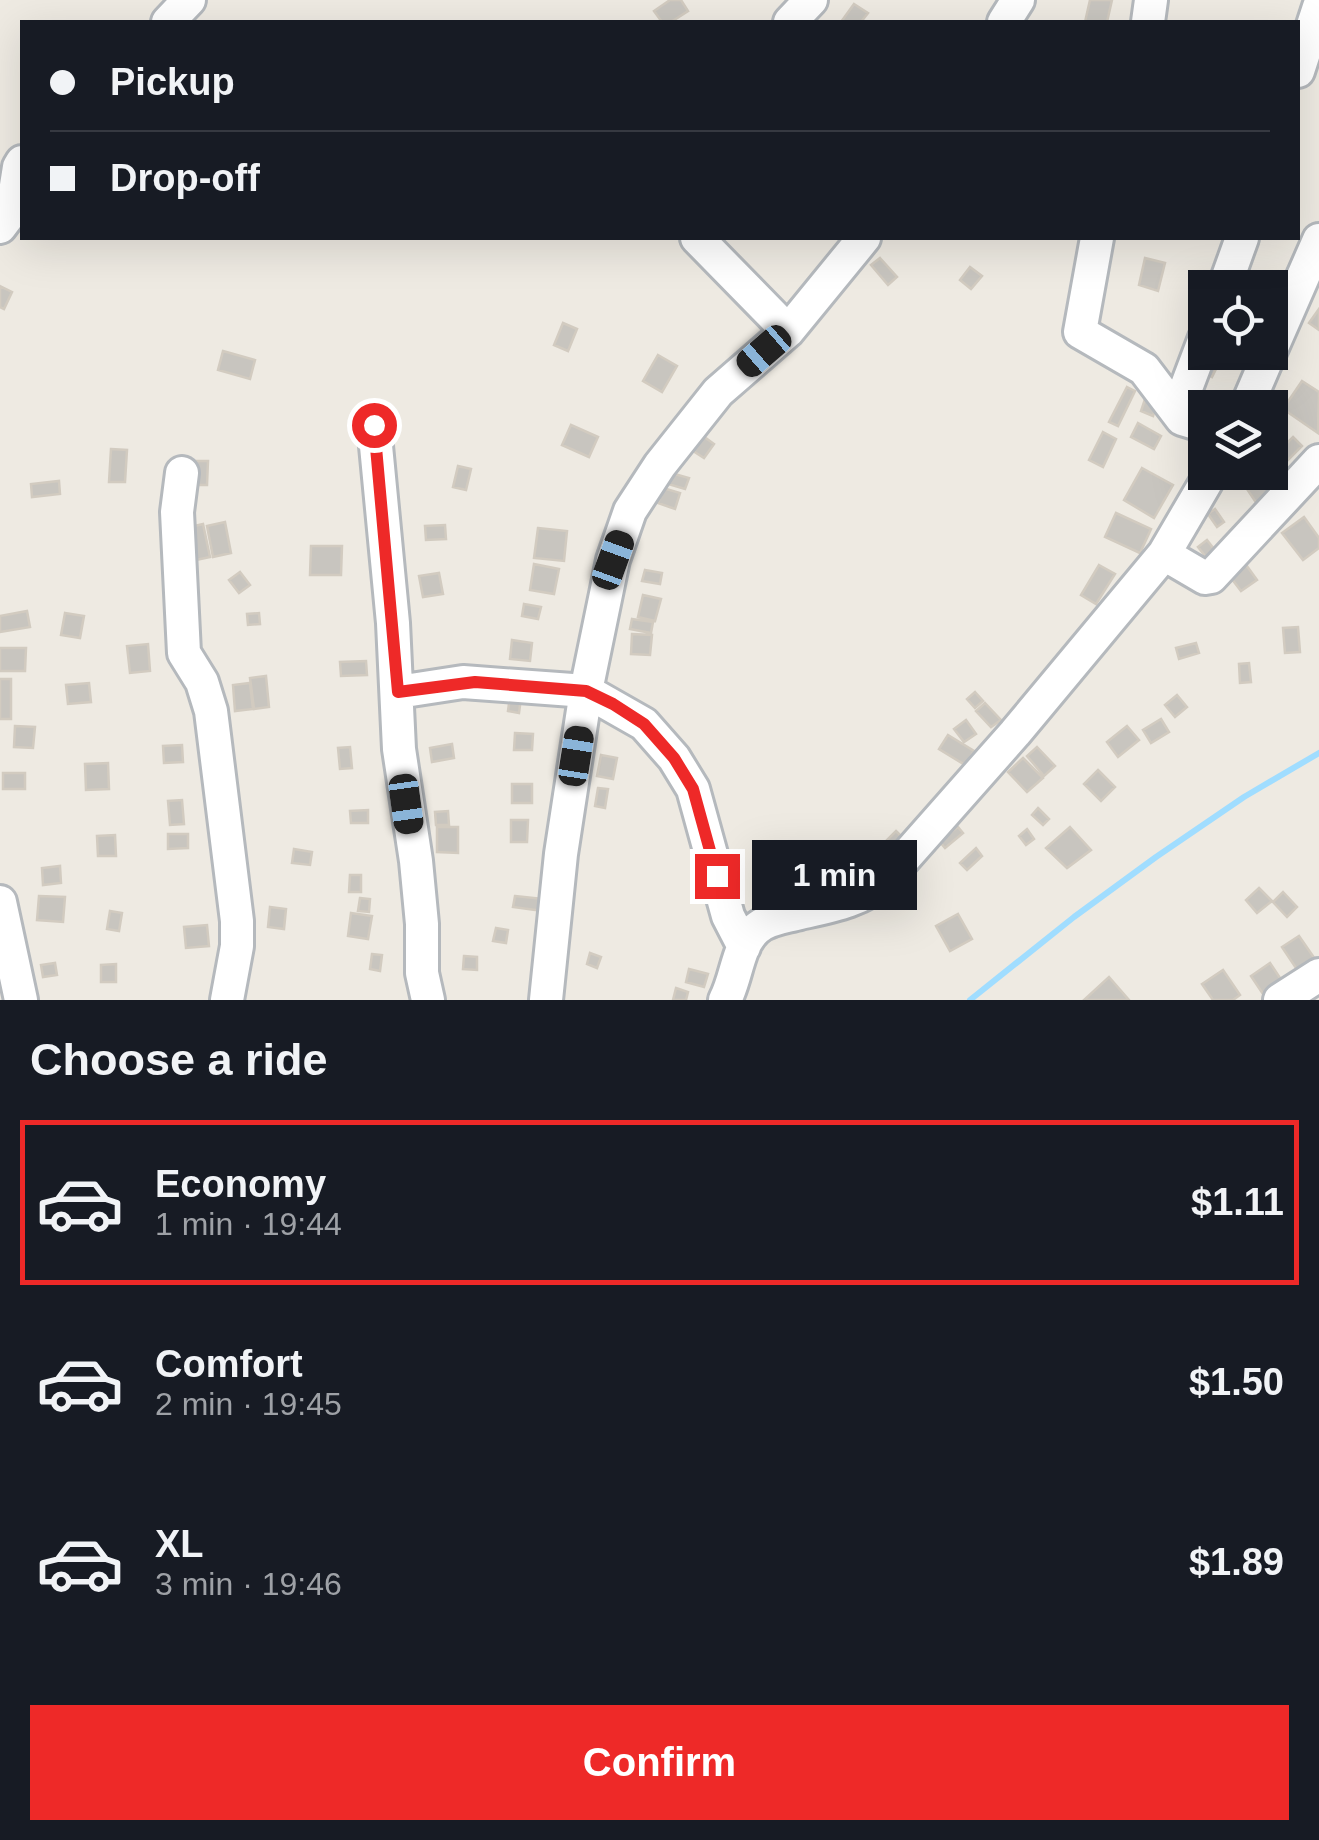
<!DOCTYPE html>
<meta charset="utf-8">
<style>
:root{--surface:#171b24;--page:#242831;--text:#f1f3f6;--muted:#9ea1a6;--line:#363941;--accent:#ee2928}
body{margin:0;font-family:Helvetica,sans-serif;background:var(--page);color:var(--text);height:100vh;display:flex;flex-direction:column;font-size:38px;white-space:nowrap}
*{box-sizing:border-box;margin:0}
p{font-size:32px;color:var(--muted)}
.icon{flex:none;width:55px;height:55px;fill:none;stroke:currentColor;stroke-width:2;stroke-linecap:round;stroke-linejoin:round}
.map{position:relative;height:1000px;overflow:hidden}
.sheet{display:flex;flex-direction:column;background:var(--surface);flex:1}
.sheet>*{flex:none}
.top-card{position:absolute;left:20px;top:20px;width:1280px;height:220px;border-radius:0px;box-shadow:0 10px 40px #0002;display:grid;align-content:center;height:220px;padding:0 30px;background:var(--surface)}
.fabs{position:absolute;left:1188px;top:270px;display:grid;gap:20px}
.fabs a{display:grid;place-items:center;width:100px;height:100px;border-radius:0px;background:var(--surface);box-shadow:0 10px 40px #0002;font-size:50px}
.end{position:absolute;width:45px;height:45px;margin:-22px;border:12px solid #ee2928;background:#fff;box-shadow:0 0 0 5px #fff}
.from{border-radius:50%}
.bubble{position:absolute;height:70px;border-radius:0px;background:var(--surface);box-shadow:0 10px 40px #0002;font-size:32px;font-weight:700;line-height:70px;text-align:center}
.car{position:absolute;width:30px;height:60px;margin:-30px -15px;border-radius:12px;box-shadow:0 0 8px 2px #0007;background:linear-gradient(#222 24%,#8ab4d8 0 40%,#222 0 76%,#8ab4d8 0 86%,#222 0)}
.top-card b{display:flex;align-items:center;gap:35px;height:95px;font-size:38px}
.top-card b+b{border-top:2px solid var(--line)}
.top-card i{width:25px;height:25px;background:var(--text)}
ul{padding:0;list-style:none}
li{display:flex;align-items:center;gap:30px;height:165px;margin:0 20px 15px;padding:0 10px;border:5px solid transparent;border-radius:0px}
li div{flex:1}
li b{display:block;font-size:38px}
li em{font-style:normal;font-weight:700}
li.active{border-color:var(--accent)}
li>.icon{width:90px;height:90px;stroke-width:1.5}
h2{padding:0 30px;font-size:45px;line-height:120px}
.cta{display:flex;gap:20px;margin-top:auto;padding:20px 30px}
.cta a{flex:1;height:115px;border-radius:0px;background:var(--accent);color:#fff;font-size:40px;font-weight:700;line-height:115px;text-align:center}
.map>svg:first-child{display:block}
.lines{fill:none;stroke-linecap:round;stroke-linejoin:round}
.stream{stroke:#a0ddff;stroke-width:6}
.building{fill:#c8c5bf;stroke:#d2cbc0;stroke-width:2.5}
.minor-casing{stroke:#b5b9bd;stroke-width:38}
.minor{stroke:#fff;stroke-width:32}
.route{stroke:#ee2928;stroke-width:12}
</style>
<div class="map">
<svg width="1319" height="1000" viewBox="0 0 1319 1000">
<rect width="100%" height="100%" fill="#eeeae2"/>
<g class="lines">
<path class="stream" d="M970 1000 1074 917 1156 857 1244 797 1319 753"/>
</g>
<path class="building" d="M670 0H681L688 11 671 22H662L654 11Z
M1090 0H1112L1107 22H1085Z
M854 4 868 13 861 22H841Z
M880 258 897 277 888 285 871 265Z
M1145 258 1165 263 1158 291 1139 285Z
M970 267 982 276 971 289 960 280Z
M0 286 12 292 4 309 0 307Z
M1319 309V330L1309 323Z
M563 323 577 329 568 351 554 345Z
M223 351 255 360 250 379 218 370Z
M1208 352 1221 359 1212 377 1196 369Z
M658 355 677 366 662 392 643 381Z
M1302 381 1319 392 1318 433 1283 409Z
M1127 387 1135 391 1118 426 1109 422Z
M1147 393 1159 397 1153 416 1141 411Z
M1138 423 1161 436 1154 449 1131 437Z
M571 425 598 437 589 457 562 445Z
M1103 432 1116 439 1103 467 1089 460Z
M703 436 714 444 704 458 693 451Z
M1293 437 1302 446 1287 461 1278 452Z
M111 449 127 450 125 482H109Z
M193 461H208L207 485H192Z
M458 466 471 469 466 490 453 487Z
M1142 468 1173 485 1154 518 1124 500Z
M1263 472H1267L1279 488 1257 504 1245 486Z
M671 473 689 478 685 489 668 484Z
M59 481 60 494 32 497 31 484Z
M663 488 680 493 675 509 658 503Z
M1215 509 1224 522 1217 527 1208 514Z
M1116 513 1151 529 1140 553 1105 537Z
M1304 517 1319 538V548L1303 560 1282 533Z
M225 522 231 553 213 557 207 526Z
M203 524 210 557 196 560 190 527Z
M445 525 446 539 426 540 425 526Z
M538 528 567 531 564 561 534 558Z
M1207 540 1218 554 1209 561 1198 547Z
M311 546H342L341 575H310Z
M1244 562 1257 580 1241 591 1228 574Z
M534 564 559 569 554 594 530 590Z
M1099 565 1115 574 1096 604 1081 595Z
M645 570 662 573 660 584 642 581Z
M240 572 250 585 239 593 229 580Z
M439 573 443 594 423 597 419 576Z
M643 595 661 599 655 621 638 617Z
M524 604 541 607 538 619 522 616Z
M27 611 30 627 0 632V616Z
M65 613 84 616 80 638 61 635Z
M259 613 260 624 248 625 247 614Z
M632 619 653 622 651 633 630 629Z
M1298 627 1300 652 1285 653 1283 628Z
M632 634 652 635 650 655 631 654Z
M512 640 532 643 530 661 510 659Z
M1196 643 1199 653 1179 659 1176 648Z
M148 644 150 671 130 673 127 646Z
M0 648H26L25 671H0Z
M366 661 367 675 341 676 340 662Z
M1249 663 1251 682 1240 683 1239 664Z
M266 676 269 707 254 709 250 678Z
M0 679H11V719H0Z
M89 683 91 702 68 704 66 685Z
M250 683 253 709 235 711 233 685Z
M975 692 983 701 975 708 967 699Z
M1177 695 1187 707 1175 717 1165 705Z
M510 696 521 698 519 713 508 711Z
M985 703 1001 720 991 727 976 711Z
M1161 719 1169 732 1151 743 1143 730Z
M966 720 976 734 964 742 954 729Z
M15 726 35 727 33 748 14 747Z
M1127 726 1139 740 1118 757 1107 742Z
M515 733 533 734 532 750H514Z
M948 735 974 751 965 765 939 749Z
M452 744 454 758 432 762 430 748Z
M182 745 183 762 164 763 163 746Z
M350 747 352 768 340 769 338 748Z
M1037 747 1055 766 1044 776 1027 756Z
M601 755 617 758 613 779 597 776Z
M1023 758 1043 778 1027 792 1008 772Z
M108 763 109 789 86 790 85 764Z
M1098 770 1115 787 1101 801 1084 784Z
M3 773H25V789H3Z
M512 784H532V803H512Z
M598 788 608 789 605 808 595 806Z
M182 800 184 824 170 825 168 801Z
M1038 808 1049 819 1043 825 1032 815Z
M368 810V823H351L350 811Z
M448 811 449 825H436L435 812Z
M511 820H528L527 842H511Z
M437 827H458V853L437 852Z
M958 827 963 833 945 848 939 841Z
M1070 827 1091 850 1067 868 1046 848Z
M1027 829 1034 839 1026 845 1019 836Z
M896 831 905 840 885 860 876 851Z
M168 834H188V848L168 849Z
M115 835 116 856H98L97 836Z
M976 848 982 856 967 870 960 863Z
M294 849 312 852 310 865 292 863Z
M60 866 61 883 43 885 42 868Z
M350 875H361V892H349Z
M1259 888 1272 901 1257 913 1246 900Z
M1283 892 1297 907 1287 917 1273 902Z
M39 896 65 897 63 922 37 920Z
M515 896 544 899 543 911 513 907Z
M360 898 370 899 369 912 358 911Z
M270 907 286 909 284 929 268 927Z
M110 911 122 913 119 931 107 929Z
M351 913 372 916 368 939 348 936Z
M958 914 972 939 950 951 936 926Z
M207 925 209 946 186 948 184 927Z
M496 928 508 930 506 943 493 941Z
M1299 936 1317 962 1300 974 1282 947Z
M590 953 601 957 597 968 587 964Z
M372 954 382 955 380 971 370 969Z
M464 956 477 957V970L463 969Z
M55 963 57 975 43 977 41 965Z
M1270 963 1284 984 1265 997 1251 976Z
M116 964V982H101V965Z
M689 969 708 974 704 987 686 982Z
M1223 970 1240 995 1233 1000H1213L1202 984Z
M1109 977 1129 1000H1084Z
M676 988 688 992 686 1000H673Z"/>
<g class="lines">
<defs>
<path id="minor" d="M168 22 189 0
M790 22 811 0
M1004 22 1018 0
M1148 22 1151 0
M1298 71 1319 7
M0 227 12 211 19 167 22 162
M697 238 788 331
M1097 238 1080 332 1144 369 1182 419 1205 426
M1224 288 1242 238
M1270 352 1319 240
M1246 408 1270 352
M1177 412 1205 338
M374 425 393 623 399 749 416 861 422 924V973L428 1000
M182 473 177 512 184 653 202 682 211 711 237 921V946L227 1000
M1164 554 1205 578 1211 577 1319 461
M398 692 463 682 586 691 644 724 674 758 693 789 728 916 744 947
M0 902 21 1000
M546 1000 561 854 586 691 613 560 630 511 660 465 718 392 788 331 864 238
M725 1000C737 978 737 946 756 929 768 918 786 917 800 913 832 906 861 901 886 879L1015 733 1164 554 1212 472
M1280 1000 1319 975"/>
</defs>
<use href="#minor" class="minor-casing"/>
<use href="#minor" class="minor"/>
</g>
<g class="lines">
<path class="route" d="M374 425 398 692 475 682 586 691 613 704 644 724 674 758 693 789 717 876"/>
</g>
</svg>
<div class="fabs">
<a><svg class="icon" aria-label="locate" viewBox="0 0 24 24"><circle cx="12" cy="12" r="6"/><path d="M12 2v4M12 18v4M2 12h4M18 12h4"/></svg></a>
<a><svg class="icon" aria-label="layers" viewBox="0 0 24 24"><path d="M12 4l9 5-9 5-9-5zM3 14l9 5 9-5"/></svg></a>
</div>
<i class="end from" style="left:374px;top:425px"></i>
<i class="end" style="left:717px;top:876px"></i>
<div class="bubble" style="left:752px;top:840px;width:165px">1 min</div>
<i class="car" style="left:764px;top:351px;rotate:229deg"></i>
<i class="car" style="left:613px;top:560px;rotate:20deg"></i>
<i class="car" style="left:576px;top:756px;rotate:9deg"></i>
<i class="car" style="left:406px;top:804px;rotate:172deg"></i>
<div class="top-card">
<b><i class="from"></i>Pickup</b>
<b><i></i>Drop-off</b>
</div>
</div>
<section class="sheet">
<h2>Choose a ride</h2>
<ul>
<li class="active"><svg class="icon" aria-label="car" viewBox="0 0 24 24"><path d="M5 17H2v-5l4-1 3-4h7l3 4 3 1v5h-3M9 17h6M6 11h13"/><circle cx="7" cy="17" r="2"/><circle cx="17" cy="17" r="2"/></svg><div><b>Economy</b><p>1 min · 19:44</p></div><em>$1.11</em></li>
<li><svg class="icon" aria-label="car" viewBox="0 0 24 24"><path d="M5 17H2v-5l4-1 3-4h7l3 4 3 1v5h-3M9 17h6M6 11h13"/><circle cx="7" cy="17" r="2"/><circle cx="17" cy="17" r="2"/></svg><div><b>Comfort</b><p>2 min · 19:45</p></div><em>$1.50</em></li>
<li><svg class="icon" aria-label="car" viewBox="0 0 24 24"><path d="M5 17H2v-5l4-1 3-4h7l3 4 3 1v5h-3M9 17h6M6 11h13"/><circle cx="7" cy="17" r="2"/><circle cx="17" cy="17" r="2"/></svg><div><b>XL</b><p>3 min · 19:46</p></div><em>$1.89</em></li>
</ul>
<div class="cta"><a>Confirm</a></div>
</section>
